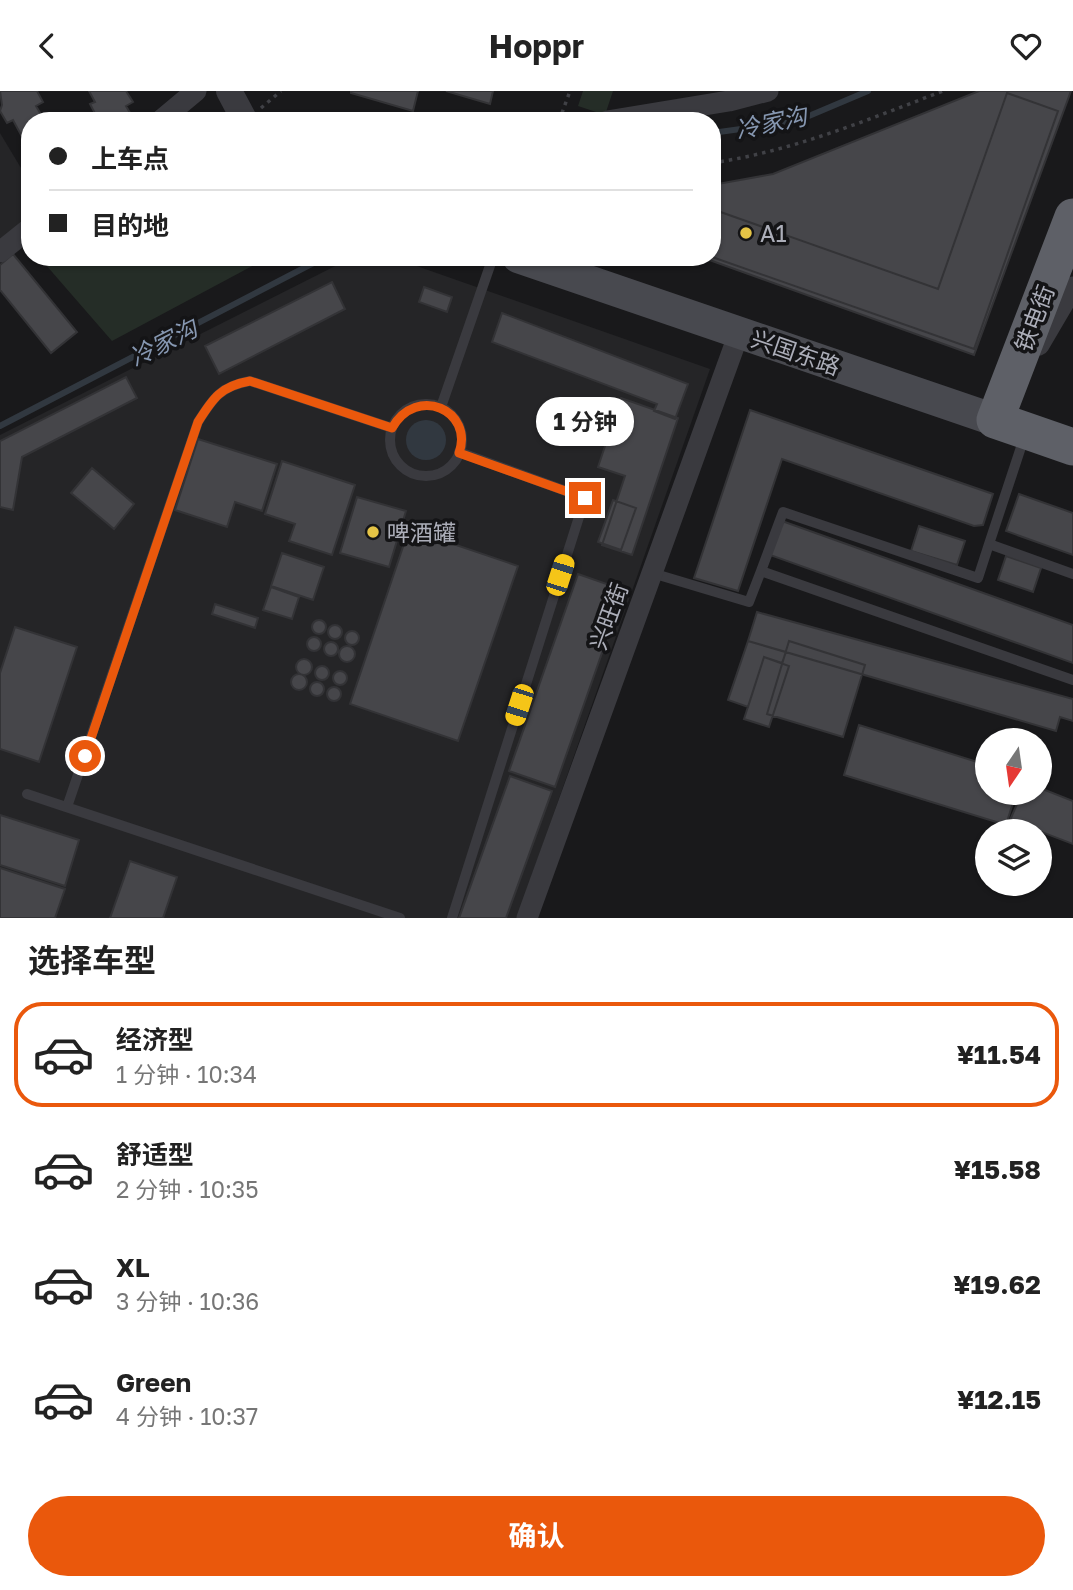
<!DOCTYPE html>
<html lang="zh">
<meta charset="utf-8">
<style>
:root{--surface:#fff;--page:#f2f2f2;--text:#222;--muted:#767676;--line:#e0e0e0;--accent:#ea580c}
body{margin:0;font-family:"Golos Text","Noto Sans SC",sans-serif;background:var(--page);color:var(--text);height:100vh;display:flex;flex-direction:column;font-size:26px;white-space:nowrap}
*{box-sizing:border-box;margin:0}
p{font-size:23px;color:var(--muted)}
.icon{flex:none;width:38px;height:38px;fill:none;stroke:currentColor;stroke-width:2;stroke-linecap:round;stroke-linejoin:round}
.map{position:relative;height:827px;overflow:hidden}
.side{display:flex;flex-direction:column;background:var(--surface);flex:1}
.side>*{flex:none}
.hud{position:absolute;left:21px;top:21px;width:700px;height:154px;border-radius:28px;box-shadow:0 2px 5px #0004;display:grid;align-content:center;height:154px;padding:0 28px;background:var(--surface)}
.needle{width:46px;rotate:193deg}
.buttons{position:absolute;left:975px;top:637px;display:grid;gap:14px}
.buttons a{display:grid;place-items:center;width:77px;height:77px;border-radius:50%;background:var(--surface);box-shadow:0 2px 5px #0004;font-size:35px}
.end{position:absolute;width:32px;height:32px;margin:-16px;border:9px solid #ea580c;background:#fff;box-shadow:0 0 0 4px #fff}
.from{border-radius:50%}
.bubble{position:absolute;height:49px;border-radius:24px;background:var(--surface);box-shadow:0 2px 5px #0004;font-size:23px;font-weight:700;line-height:49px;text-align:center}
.car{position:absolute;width:21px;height:42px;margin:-21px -10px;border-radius:9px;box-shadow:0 0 5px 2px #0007;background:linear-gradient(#f5c518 24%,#345 0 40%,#f5c518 0 76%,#345 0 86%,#f5c518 0)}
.hud b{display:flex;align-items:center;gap:24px;height:66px;font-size:26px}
.hud b+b{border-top:2px solid var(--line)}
.hud i{width:18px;height:18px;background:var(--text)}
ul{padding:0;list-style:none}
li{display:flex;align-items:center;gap:21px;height:105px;margin:0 14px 10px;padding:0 14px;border:4px solid transparent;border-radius:28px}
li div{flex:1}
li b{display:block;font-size:26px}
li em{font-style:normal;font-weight:700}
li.selected{border-color:var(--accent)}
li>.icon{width:63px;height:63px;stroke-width:1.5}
h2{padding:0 28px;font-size:32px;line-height:84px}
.action{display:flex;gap:14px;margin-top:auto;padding:14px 28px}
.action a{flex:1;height:80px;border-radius:42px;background:var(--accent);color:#fff;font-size:28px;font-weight:700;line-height:80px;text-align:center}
header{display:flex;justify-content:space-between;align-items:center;height:91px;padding:0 28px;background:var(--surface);font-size:32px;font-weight:700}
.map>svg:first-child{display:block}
.built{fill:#252527}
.green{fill:#252d27}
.water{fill:#313840}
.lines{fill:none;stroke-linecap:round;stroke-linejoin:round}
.stream{stroke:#313840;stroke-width:6}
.building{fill:#46464a;stroke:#333336;stroke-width:2}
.path{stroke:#404146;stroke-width:3.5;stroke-dasharray:3.5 5;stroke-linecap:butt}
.service{stroke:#3a3a3f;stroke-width:10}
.minor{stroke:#3a3a3f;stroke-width:21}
.tertiary{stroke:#3a3a3f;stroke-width:26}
.secondary{stroke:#48494f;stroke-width:32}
.trunk{stroke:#5e6067;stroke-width:37}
.route{stroke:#ea580c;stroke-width:9}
.poi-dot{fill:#e5c446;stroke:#141416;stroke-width:2.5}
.labels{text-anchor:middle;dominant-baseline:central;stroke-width:7;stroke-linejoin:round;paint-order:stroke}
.poi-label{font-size:23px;fill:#acaeb9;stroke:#141416;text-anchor:start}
.street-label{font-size:23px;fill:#acaeb9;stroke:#141416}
.water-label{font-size:24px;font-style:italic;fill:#8697b1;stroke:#141416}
</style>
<header><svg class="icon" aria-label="back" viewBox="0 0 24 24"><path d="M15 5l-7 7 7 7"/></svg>Hoppr<svg class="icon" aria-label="heart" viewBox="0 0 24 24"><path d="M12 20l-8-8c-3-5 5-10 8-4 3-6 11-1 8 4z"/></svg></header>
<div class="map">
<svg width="1073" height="827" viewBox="0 0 1073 827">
<rect width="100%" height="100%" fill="#19191b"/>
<path class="built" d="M0 42 30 92V130L0 154Z
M353 166H391L710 278 517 827H0V344Z"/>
<path class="green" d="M583 0H613L605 24 578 15Z
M39 166H269L112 250Z"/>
<path class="water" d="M406 349a20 20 0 1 1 40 0a20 20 0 1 1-40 0Z"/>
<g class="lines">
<path class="stream" d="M712 42 797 30 868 0
M0 335 325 166"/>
</g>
<path class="building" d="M0 0H37L43 11 36 15 45 30H30V69L22 55 26 53 13 29 7 32 0 20 2 14Z
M89 0H126L133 11 126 15 133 27 129 30H99L90 13 95 11Z
M351 0H418L413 20 351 2Z
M446 0H493L490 13Z
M979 0H1071L974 264 701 166H712V94L773 83Z
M1007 2 1058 20 974 258 712 166V118L938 198Z
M13 163 77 241 51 262 0 199V174Z
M332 191 345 218 219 283 205 255Z
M424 196 452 206 447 221 419 211Z
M502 222 688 293 675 328 654 320 657 313 492 251Z
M126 286 137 307 22 366 13 419 0 416V350Z
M621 307 678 327 632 464 602 454 625 385 598 376Z
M750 319 993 403 983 434 974 435 782 368 738 500 694 487Z
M198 348 277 373 262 420 235 411 227 436 175 419Z
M282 370 355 394 332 464 289 450 295 433 265 423Z
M92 377 134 413 114 438 71 402Z
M1019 403 1073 422V464L1006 440Z
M357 406 406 420 389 476 340 462Z
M613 409 636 417 621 459 598 451Z
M782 430 1073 534V572L770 464Z
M919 435 965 450 957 474 911 460Z
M409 438 518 475 458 650 350 613Z
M282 462 324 476 313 509 271 495Z
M1006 465 1041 477 1033 501 998 489Z
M578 483 624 499 555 696 509 680Z
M271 496 299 506 292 528 263 519Z
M215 513 258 527 255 537 212 523Z
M757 521 1073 608V630L1060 626 1056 640 748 550Z
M312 536a7 7 0 1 1 14 0a7 7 0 1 1-14 0Z
M328 541a7 7 0 1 1 14 0a7 7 0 1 1-14 0Z
M15 536 77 556 39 671 0 658V582Z
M345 547a7 7 0 1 1 14 0a7 7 0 1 1-14 0Z
M307 553a7 7 0 1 1 14 0a7 7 0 1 1-14 0Z
M748 550 786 561 782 572 764 566 748 616 728 609Z
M789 550 865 574 843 646 767 623Z
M324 558a7 7 0 1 1 14 0a7 7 0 1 1-14 0Z
M339 563a8 8 0 1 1 16 0a8 8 0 1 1-16 0Z
M764 566 789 575 769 636 744 628Z
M296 576a8 8 0 1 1 16 0a8 8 0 1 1-16 0Z
M315 582a7 7 0 1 1 14 0a7 7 0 1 1-14 0Z
M333 587a7 7 0 1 1 14 0a7 7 0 1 1-14 0Z
M291 591a8 8 0 1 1 16 0a8 8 0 1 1-16 0Z
M310 598a7 7 0 1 1 14 0a7 7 0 1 1-14 0Z
M327 603a7 7 0 1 1 14 0a7 7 0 1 1-14 0Z
M859 634 987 674V702H1016L1006 734 844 684Z
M510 685 552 700 506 827H459Z
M1040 697 1073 710V753L1010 729 1022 702H1040Z
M0 724 79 749 65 795 0 774Z
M130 770 177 786 163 827H110Z
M0 777 65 798 55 827H0Z"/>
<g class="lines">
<path class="path" d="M261 17 281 0
M559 30 570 0
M712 72C793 60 867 29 943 0"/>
<path class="service" d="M390 349a36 36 0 1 1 72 0a36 36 0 1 1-72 0Z
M441 316 493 166
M1025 344 989 453 1073 483
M761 480 783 421 978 487 989 453
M652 482 749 511 761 480 1073 589
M27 703 400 827
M67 716 198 331C213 307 221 295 250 290L392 337
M452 827 585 407 459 361"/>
<path class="minor" d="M160 30 196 0
M607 30 729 10 768 0
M0 161 30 137
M1039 254 1073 196
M527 827 739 242"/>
<path class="tertiary" d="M229 0 245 30"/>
<path class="secondary" d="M518 166 995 329"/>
<path class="trunk" d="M1073 126 995 329 1073 356"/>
</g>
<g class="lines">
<path class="route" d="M85 665 198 331C213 307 221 295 250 290L392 337C417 293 474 320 459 362L585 407"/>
</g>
<g class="poi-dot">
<circle cx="746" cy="142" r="7"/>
<circle cx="373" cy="441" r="7"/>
</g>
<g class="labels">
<g class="poi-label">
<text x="760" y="142">A1</text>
<text x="387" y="441">啤酒罐</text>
</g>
<g class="street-label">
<text transform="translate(1034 227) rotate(-69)">铁电街</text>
<text transform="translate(796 261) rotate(19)">兴国东路</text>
<text transform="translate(608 525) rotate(-70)">兴旺街</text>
</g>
<g class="water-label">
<text transform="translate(771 31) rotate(-12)">冷家沟</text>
<text transform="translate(163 251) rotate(-27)">冷家沟</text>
</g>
</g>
</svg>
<div class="buttons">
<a><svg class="needle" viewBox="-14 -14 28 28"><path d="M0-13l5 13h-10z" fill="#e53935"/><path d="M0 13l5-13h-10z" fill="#767676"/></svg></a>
<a><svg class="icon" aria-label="layers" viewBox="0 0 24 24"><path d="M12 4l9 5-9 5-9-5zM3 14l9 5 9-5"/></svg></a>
</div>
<i class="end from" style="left:85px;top:665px"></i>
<i class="end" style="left:585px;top:407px"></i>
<div class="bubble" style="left:536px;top:306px;width:98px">1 分钟</div>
<i class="car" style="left:560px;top:484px;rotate:18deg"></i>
<i class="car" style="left:519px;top:614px;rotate:198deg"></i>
<div class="hud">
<b><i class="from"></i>上车点</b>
<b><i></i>目的地</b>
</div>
</div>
<section class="side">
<h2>选择车型</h2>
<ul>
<li class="selected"><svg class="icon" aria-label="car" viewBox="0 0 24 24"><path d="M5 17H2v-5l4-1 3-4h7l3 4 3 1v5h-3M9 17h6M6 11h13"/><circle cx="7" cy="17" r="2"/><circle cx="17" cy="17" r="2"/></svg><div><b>经济型</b><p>1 分钟 · 10:34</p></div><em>¥11.54</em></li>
<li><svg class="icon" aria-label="car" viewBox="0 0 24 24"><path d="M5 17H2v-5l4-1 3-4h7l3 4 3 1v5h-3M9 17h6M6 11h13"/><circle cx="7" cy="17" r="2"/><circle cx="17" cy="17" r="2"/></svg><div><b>舒适型</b><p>2 分钟 · 10:35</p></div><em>¥15.58</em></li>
<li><svg class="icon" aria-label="car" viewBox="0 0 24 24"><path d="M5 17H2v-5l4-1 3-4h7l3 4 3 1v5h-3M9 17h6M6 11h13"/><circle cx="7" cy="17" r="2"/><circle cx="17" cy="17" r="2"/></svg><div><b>XL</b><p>3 分钟 · 10:36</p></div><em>¥19.62</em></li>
<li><svg class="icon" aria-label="car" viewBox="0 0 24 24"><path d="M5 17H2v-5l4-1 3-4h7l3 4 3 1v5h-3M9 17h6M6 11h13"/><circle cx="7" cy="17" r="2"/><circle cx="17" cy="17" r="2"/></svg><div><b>Green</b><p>4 分钟 · 10:37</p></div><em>¥12.15</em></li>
</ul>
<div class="action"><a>确认</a></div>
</section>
